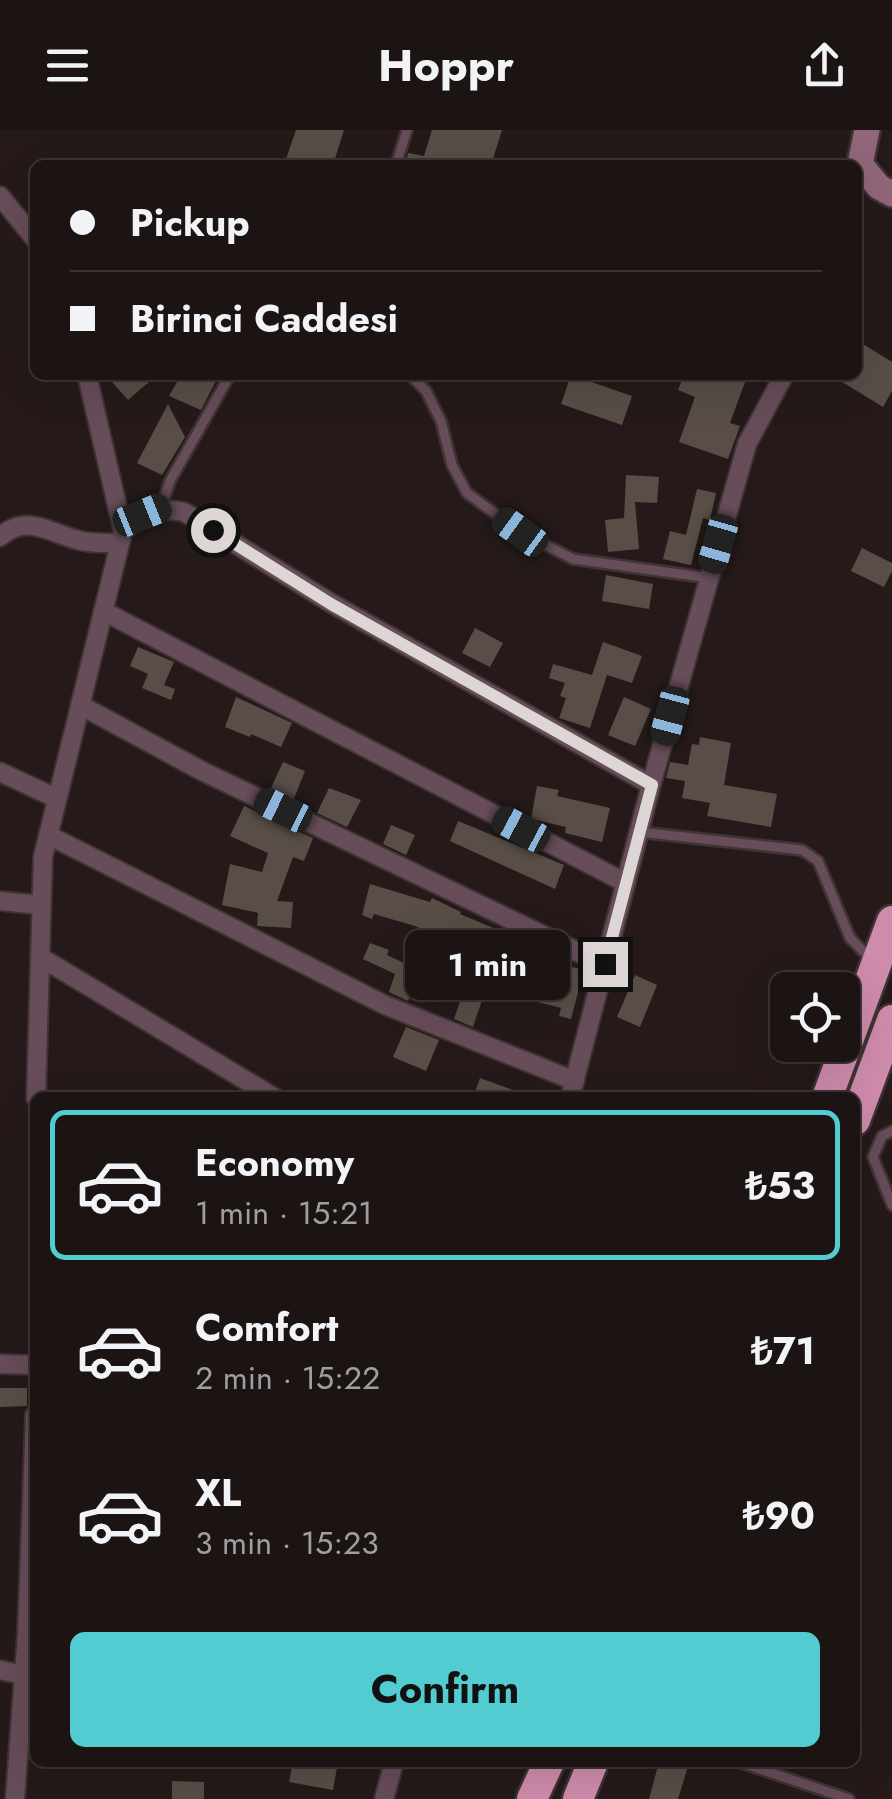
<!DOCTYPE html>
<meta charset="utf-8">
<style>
:root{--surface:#1c1413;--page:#292121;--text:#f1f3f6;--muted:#a09ea0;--line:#3a3333;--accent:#52ccd0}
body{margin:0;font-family:Jost,sans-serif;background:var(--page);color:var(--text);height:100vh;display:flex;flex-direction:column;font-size:38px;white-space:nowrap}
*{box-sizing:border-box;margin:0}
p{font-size:32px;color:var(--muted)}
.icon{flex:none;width:55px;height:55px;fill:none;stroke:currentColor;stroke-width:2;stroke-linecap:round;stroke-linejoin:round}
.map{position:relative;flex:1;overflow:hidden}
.side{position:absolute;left:30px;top:962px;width:830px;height:675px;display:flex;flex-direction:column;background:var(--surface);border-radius:15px;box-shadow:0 10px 40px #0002,0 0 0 2px var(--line)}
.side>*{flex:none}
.banner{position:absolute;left:30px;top:30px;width:832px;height:220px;border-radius:15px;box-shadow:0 10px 40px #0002,0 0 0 2px var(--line);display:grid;align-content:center;height:220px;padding:0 40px;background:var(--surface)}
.tools{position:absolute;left:770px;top:842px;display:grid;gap:20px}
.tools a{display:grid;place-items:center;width:90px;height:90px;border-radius:15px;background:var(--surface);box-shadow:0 10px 40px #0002,0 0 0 2px var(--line);font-size:50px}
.end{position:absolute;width:45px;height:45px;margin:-22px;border:12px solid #ded6d5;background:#111;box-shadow:0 0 0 5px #111}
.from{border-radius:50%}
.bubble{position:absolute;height:70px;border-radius:15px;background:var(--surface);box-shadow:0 10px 40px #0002,0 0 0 2px var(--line);font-size:32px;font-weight:700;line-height:70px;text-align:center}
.car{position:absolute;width:30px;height:60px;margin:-30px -15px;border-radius:12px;box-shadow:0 0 8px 2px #0007;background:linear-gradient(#222 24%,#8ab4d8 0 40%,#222 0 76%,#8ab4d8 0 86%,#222 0)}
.banner b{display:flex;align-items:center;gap:35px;height:95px;font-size:38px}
.banner b+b{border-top:2px solid var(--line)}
.banner i{width:25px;height:25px;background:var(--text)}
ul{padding:18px 0 0;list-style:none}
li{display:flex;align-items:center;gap:30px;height:150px;margin:0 20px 15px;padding:0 20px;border:5px solid transparent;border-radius:15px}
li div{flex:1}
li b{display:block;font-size:38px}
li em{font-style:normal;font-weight:700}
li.active{border-color:var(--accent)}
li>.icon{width:90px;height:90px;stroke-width:1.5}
.cta{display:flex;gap:20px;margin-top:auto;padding:20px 40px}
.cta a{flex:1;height:115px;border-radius:15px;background:var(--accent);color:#111;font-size:40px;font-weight:700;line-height:115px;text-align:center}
header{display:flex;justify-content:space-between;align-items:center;height:130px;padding:0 40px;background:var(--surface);font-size:45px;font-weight:700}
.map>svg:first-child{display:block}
.building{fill:#584e47}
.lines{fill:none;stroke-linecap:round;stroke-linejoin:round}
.lane-casing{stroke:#3f3433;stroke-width:14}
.street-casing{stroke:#3f3433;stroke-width:22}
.secondary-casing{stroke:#3f3433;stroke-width:30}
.highway-casing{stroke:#3f3433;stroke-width:35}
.lane{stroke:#674c59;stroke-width:9}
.street{stroke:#674c59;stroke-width:18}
.secondary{stroke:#91667a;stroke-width:25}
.highway{stroke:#cf8bac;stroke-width:30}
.route{stroke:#ded6d5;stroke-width:12}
</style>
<header><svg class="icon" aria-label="menu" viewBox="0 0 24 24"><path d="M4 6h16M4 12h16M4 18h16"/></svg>Hoppr<svg class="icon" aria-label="share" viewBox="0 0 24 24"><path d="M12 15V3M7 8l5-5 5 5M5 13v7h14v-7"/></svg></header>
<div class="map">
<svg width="892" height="1669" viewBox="0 0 892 1669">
<rect width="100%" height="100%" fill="#251a19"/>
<path class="building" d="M296 0H344L333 35H284Z
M432 0H502L491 35H405L408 23 424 26Z
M858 211 892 232V261L883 277 831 245H858Z
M106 245H157L128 270Z
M181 245H219L201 280 169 266Z
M571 245 632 266 622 295 561 274Z
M684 245H725L745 252 730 293 740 296 728 329 679 312 695 267 678 260Z
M168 274 185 307 162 345 137 333Z
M626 345 659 347 657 373 635 372 639 419 608 422 605 390 624 388Z
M697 359 716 363 710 390 703 388 691 435 663 429 670 401 686 405Z
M862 418 892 433V441L884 457 851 441Z
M606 445 653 454 649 479 602 471Z
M475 498 503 513 490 537 462 523Z
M603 512 642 526 632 553 607 545 590 598 559 588 566 568 560 566 565 553 549 548 553 534 592 545Z
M138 517 174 532 164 555 175 559 171 570 142 558 148 544 130 536Z
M236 567 292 593 281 617 251 604 250 607 225 597Z
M624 567 651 579 635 616 608 605Z
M700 607 731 613 724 655 777 664 771 697 707 686 710 673 682 668 685 651 666 648 670 632 688 635 692 614 699 615Z
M283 632 305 641 293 671 270 660Z
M537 656 559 660 557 666 610 678 602 712 565 703 566 697 531 689Z
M329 658 361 670 347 697 317 683Z
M244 676 313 708 304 731 293 727 277 771 293 772 291 798 257 796 258 783 222 775 230 734 262 742 268 723 230 706Z
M458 691 564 735 555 759 450 711Z
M391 695 415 705 406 725 383 714Z
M370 754 430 772 432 768 461 782 460 784 541 818 537 828 584 840 571 889 559 886 561 878 538 872 542 857 451 819 453 814 415 796 374 784 372 789 362 785Z
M370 813 389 820 387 825 421 841 408 871 389 862 395 844 363 829Z
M635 845 657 855 640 897 617 887Z
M463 863 482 870 473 897 454 889Z
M406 897 439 910 426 941 393 927Z
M480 948 529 966V968H473Z
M0 1258H27V1276L0 1277Z
M293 1632H338L333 1660 289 1652Z
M659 1632 688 1636 678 1669H649Z
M172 1651 204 1652V1669H172Z"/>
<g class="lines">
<defs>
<path id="lane" d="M396 35 407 0
M410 245 426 261 441 291 452 335 467 363 520 402 573 429 709 448
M161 378 170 351 230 245
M639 702 802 720 818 731 850 808 872 830
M892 1001 882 1006 873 1027 892 1075
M739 1632 849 1669"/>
<path id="street" d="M0 66 35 109
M123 401C146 382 153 376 184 382L331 473 651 655
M0 407C26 383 50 403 78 410 92 414 106 413 120 413
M103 481 626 753
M80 575 202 641 605 835
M0 642 56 668
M48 705 385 875 575 951
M0 771 41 775
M40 827 275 968
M36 968 43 727 123 401 87 245
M570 968 651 655 747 314 784 245
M0 1234 35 1235
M0 1540 24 1545
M15 1669 27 1503 35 1285
M384 1669 394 1632"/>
<path id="secondary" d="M867 0 860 34 879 57 892 64"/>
<path id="highway" d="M827 968 892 791
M855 990 892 890
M532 1669 549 1632
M578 1669 593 1632"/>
</defs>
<use href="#lane" class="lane-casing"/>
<use href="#street" class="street-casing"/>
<use href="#secondary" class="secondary-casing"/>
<use href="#highway" class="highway-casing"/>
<use href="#lane" class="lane"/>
<use href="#street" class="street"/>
<use href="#secondary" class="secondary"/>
<use href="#highway" class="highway"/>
</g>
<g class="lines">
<path class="route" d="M213 400 331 474 652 655 605 834"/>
</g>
</svg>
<div class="tools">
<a><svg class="icon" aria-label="locate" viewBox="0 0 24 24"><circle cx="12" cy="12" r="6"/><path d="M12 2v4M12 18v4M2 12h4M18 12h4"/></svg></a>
</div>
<i class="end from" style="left:213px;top:400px"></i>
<i class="end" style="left:605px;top:834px"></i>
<div class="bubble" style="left:405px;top:800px;width:165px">1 min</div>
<i class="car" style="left:142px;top:385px;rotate:68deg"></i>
<i class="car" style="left:520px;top:402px;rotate:306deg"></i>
<i class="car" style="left:718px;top:414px;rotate:196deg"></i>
<i class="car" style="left:670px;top:586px;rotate:195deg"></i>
<i class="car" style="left:283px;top:680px;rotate:296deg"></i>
<i class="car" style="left:521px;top:699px;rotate:298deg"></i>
<div class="banner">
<b><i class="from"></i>Pickup</b>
<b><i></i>Birinci Caddesi</b>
</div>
<section class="side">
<ul>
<li class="active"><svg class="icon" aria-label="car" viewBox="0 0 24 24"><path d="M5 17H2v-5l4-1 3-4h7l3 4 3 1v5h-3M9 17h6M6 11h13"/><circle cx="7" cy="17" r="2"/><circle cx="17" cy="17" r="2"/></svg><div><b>Economy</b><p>1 min · 15:21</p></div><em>₺53</em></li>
<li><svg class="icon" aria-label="car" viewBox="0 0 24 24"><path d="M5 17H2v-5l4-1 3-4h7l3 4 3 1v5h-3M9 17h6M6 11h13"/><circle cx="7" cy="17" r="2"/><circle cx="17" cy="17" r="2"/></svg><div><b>Comfort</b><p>2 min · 15:22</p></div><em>₺71</em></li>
<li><svg class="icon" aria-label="car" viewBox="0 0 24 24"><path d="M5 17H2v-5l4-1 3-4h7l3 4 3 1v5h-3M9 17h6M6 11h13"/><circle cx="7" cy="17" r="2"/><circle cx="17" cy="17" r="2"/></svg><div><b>XL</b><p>3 min · 15:23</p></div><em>₺90</em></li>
</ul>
<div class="cta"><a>Confirm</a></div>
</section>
</div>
